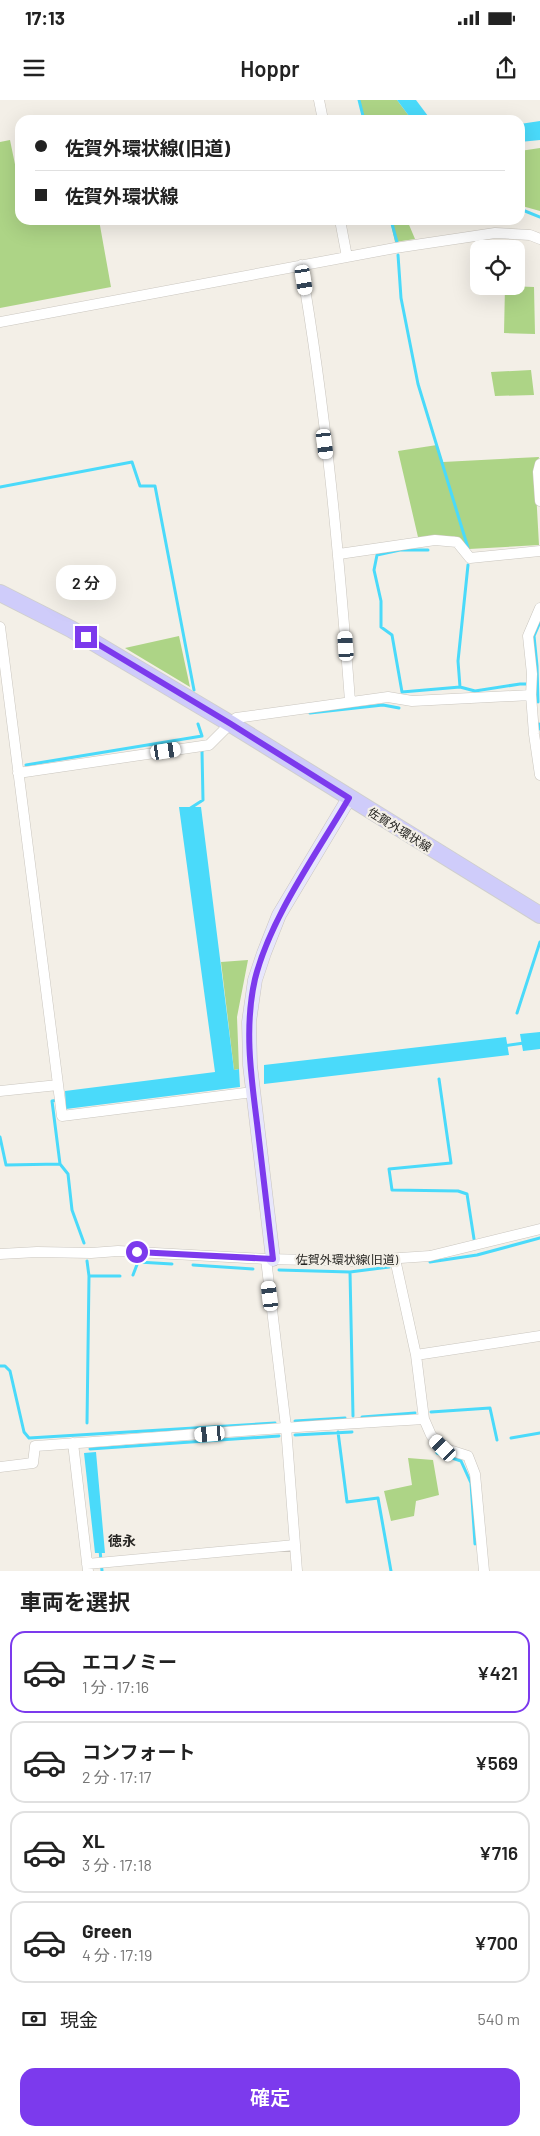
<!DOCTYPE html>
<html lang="ja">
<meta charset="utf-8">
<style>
:root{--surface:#fff;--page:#f6f6f6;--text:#222;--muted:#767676;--line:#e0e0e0;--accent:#7c3aed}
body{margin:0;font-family:Barlow,"Noto Sans JP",sans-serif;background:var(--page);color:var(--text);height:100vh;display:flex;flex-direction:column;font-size:19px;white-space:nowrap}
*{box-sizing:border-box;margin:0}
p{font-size:16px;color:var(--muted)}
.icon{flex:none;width:28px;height:28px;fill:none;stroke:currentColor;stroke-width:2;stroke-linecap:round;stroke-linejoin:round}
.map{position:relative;height:1471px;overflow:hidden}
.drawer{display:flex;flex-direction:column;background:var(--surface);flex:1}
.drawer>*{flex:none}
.hud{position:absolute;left:15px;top:15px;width:510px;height:110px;border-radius:15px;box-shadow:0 5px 20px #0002;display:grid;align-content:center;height:110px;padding:0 20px;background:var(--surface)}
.controls{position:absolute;left:470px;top:140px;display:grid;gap:10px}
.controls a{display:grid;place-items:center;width:55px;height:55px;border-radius:10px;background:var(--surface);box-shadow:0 5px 20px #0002;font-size:25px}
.end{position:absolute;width:22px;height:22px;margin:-11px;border:6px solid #7c3aed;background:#fff;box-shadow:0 0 0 2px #fff}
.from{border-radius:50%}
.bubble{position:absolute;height:35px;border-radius:15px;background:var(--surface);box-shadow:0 5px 20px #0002;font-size:16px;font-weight:600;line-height:35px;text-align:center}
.car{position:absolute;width:15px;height:30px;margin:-15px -8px;border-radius:6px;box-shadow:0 0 4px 1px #0007;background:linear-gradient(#fff 24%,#345 0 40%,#fff 0 76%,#345 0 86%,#fff 0)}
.hud b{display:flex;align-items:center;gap:18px;height:48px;font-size:19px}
.hud b+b{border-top:1px solid var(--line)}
.hud i{width:12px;height:12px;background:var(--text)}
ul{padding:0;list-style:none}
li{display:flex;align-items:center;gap:15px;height:82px;margin:0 10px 8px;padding:0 10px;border:2px solid var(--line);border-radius:15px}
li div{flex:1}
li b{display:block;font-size:19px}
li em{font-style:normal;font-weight:600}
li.on{border-color:var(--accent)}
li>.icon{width:45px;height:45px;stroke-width:1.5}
h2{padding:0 20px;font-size:22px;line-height:60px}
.pay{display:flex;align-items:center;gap:12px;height:55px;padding:0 20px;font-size:19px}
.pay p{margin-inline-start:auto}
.button{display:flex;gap:10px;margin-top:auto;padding:10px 20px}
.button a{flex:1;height:58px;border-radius:15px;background:var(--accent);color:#fff;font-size:20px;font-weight:600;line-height:58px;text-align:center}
.status{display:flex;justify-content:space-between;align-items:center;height:35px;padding:0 25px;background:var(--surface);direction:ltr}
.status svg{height:14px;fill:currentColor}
header{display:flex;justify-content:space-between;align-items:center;height:65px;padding:0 20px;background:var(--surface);font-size:22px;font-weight:600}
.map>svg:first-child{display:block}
.green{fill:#add486}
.water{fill:#4adafa}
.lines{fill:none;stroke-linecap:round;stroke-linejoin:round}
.stream{stroke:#4adafa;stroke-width:3}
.street-casing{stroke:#cac6bf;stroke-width:11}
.secondary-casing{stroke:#cac6bf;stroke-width:15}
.primary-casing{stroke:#cfcfce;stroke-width:18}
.street{stroke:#fff;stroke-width:10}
.secondary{stroke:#e7e6fc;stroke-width:14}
.primary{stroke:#cfccfa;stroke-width:16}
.route{stroke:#7c3aed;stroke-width:6}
.labels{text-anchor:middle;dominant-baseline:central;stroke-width:4.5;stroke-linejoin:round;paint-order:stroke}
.street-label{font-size:12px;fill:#252421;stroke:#f3efe7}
.neighbourhood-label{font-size:14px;font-weight:bold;fill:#252421;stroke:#f3efe7}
</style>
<div class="status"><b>17:13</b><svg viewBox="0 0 49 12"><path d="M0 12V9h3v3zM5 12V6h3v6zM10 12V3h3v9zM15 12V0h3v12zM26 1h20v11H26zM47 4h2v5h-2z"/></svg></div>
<header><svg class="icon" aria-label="menu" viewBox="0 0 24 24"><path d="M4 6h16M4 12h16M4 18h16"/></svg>Hoppr<svg class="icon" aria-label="share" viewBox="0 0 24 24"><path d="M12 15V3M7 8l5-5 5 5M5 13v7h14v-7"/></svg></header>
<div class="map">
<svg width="540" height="1471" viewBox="0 0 540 1471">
<rect width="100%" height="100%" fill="#f3efe7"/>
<path class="green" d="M359 0H397L412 20H364Z
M10 40 18 79H20V120H99L111 187 0 208V42Z
M540 48V111L522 106 520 115V51Z
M390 120H407L415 139 395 142Z
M505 186 534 187 535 234 504 233Z
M531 270 534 295 495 296 491 272Z
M437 345 443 362 539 357 535 373 539 445 469 449 454 436 418 437 398 351Z
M179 536 190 587 125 548Z
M248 860 237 917 239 969 234 970 221 862Z
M408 1358 433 1360 439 1395 416 1401 414 1416 391 1421 384 1391 412 1385Z"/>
<path class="water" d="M397 0H416L431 20H412Z
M540 21V40L520 42V24Z
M179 707H201L234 970 239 969 240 987 66 1009 65 991 215 972Z
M540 932V949L523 951 520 934Z
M506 937 509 955 264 984V965Z
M96 1352 105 1453H95L84 1353Z"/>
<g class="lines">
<path class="stream" d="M359 0 364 20
M520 109 540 117
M391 120 397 142
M398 155 401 198 418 284 468 448
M0 387 132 362 140 386H155L194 590
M428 450H400L377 455 374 470 381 501V527L392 535 402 592 460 587 475 591 520 584H537
M460 587 458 561 468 465
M538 602 537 566 534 536 540 522
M310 613 383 605 399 608
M539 624 540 629
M26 665 202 636 198 624
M189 709 203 700 202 651
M517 913 540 842
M503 946 524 943
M439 979 451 1063 389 1069 392 1090 458 1091 467 1094 474 1139
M58 1000 52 1001 60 1064
M0 1037 6 1065 60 1064 68 1074 72 1110 84 1143
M87 1161 89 1176 87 1323
M430 1162 477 1155 540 1138
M193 1165 253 1169
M279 1170 350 1172 389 1167
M350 1172 353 1316
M133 1175 138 1162 172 1164
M89 1176H120
M0 1266H5L10 1271 24 1332 29 1338 275 1323
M431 1312 490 1308 497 1340
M362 1317 415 1313
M295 1321 345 1318
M338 1332 347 1402 378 1398 391 1471
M295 1335 352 1332
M511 1338 540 1333
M90 1349 279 1336
M437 1353 461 1361 471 1383 475 1444
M100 1450 102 1471"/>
<defs>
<path id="street" d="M319 0 323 20
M340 120 347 157
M301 165C326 309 339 455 350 601
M0 222 395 148 495 133 530 135 540 139
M540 364 538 372 540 401
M339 454 435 440 457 442 470 458 540 451
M540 508 528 536 532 574 531 595 534 634 540 675
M0 527 62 1016 253 992
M18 673 209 645 236 618 388 597 412 601 531 595
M0 991 58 985
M0 1154 37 1152 91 1153 118 1151 266 1159 355 1161 430 1156 540 1129
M266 1159 286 1327 297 1471
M395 1159 416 1255 424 1319 431 1335 443 1348 468 1356 475 1374 484 1471
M416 1255 540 1236
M73 1343 88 1471
M0 1367 33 1363 35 1346C165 1337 294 1326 424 1319
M87 1464 295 1445"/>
<path id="secondary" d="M273 1159 250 965 249 922 255 880 264 853 279 815 349 698"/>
<path id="primary" d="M0 493 71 529 231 624 540 815"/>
</defs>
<use href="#street" class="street-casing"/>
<use href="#secondary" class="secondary-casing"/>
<use href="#primary" class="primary-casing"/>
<use href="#street" class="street"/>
<use href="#secondary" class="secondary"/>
<use href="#primary" class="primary"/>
</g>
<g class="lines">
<path class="route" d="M86 537 231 624 349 698C317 753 270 818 255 879 244 927 251 976 257 1023 262 1068 268 1113 273 1159L137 1152"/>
</g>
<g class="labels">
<g class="street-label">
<text transform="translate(400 729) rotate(32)">佐賀外環状線</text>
<text x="347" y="1159">佐賀外環状線(旧道)</text>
</g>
<g class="neighbourhood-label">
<text x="122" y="1440">徳永</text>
</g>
</g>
</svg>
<div class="controls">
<a><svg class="icon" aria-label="locate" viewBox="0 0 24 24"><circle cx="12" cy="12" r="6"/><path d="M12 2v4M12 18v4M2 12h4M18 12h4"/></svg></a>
</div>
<i class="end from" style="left:137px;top:1152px"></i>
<i class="end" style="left:86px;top:537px"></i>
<div class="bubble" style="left:56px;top:465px;width:60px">2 分</div>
<i class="car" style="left:304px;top:180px;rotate:171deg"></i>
<i class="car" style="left:325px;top:344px;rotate:173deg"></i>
<i class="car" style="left:346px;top:546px;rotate:356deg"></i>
<i class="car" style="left:166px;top:651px;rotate:81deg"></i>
<i class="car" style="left:270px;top:1196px;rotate:353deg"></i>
<i class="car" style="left:210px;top:1334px;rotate:265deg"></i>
<i class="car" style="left:443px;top:1348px;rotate:315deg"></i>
<div class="hud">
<b><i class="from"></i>佐賀外環状線(旧道)</b>
<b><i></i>佐賀外環状線</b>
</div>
</div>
<section class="drawer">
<h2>車両を選択</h2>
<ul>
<li class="on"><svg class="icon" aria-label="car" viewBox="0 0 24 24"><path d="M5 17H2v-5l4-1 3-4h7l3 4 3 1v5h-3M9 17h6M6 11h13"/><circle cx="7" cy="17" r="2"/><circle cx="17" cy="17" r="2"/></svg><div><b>エコノミー</b><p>1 分 · 17:16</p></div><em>¥421</em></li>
<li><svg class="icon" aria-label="car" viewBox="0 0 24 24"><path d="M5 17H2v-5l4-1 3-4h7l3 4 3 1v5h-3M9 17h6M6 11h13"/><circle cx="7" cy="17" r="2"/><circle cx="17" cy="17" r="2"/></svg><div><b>コンフォート</b><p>2 分 · 17:17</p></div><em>¥569</em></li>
<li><svg class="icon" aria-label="car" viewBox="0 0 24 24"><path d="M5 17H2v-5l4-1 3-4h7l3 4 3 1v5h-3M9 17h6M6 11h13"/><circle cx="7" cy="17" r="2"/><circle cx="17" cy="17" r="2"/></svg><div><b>XL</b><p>3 分 · 17:18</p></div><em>¥716</em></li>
<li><svg class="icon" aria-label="car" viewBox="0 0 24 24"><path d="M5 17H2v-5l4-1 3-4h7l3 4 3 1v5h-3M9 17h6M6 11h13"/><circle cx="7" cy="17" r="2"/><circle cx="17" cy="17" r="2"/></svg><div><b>Green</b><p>4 分 · 17:19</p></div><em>¥700</em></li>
</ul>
<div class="pay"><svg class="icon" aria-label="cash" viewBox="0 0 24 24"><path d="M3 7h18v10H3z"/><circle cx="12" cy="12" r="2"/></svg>現金<p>540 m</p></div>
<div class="button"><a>確定</a></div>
</section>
